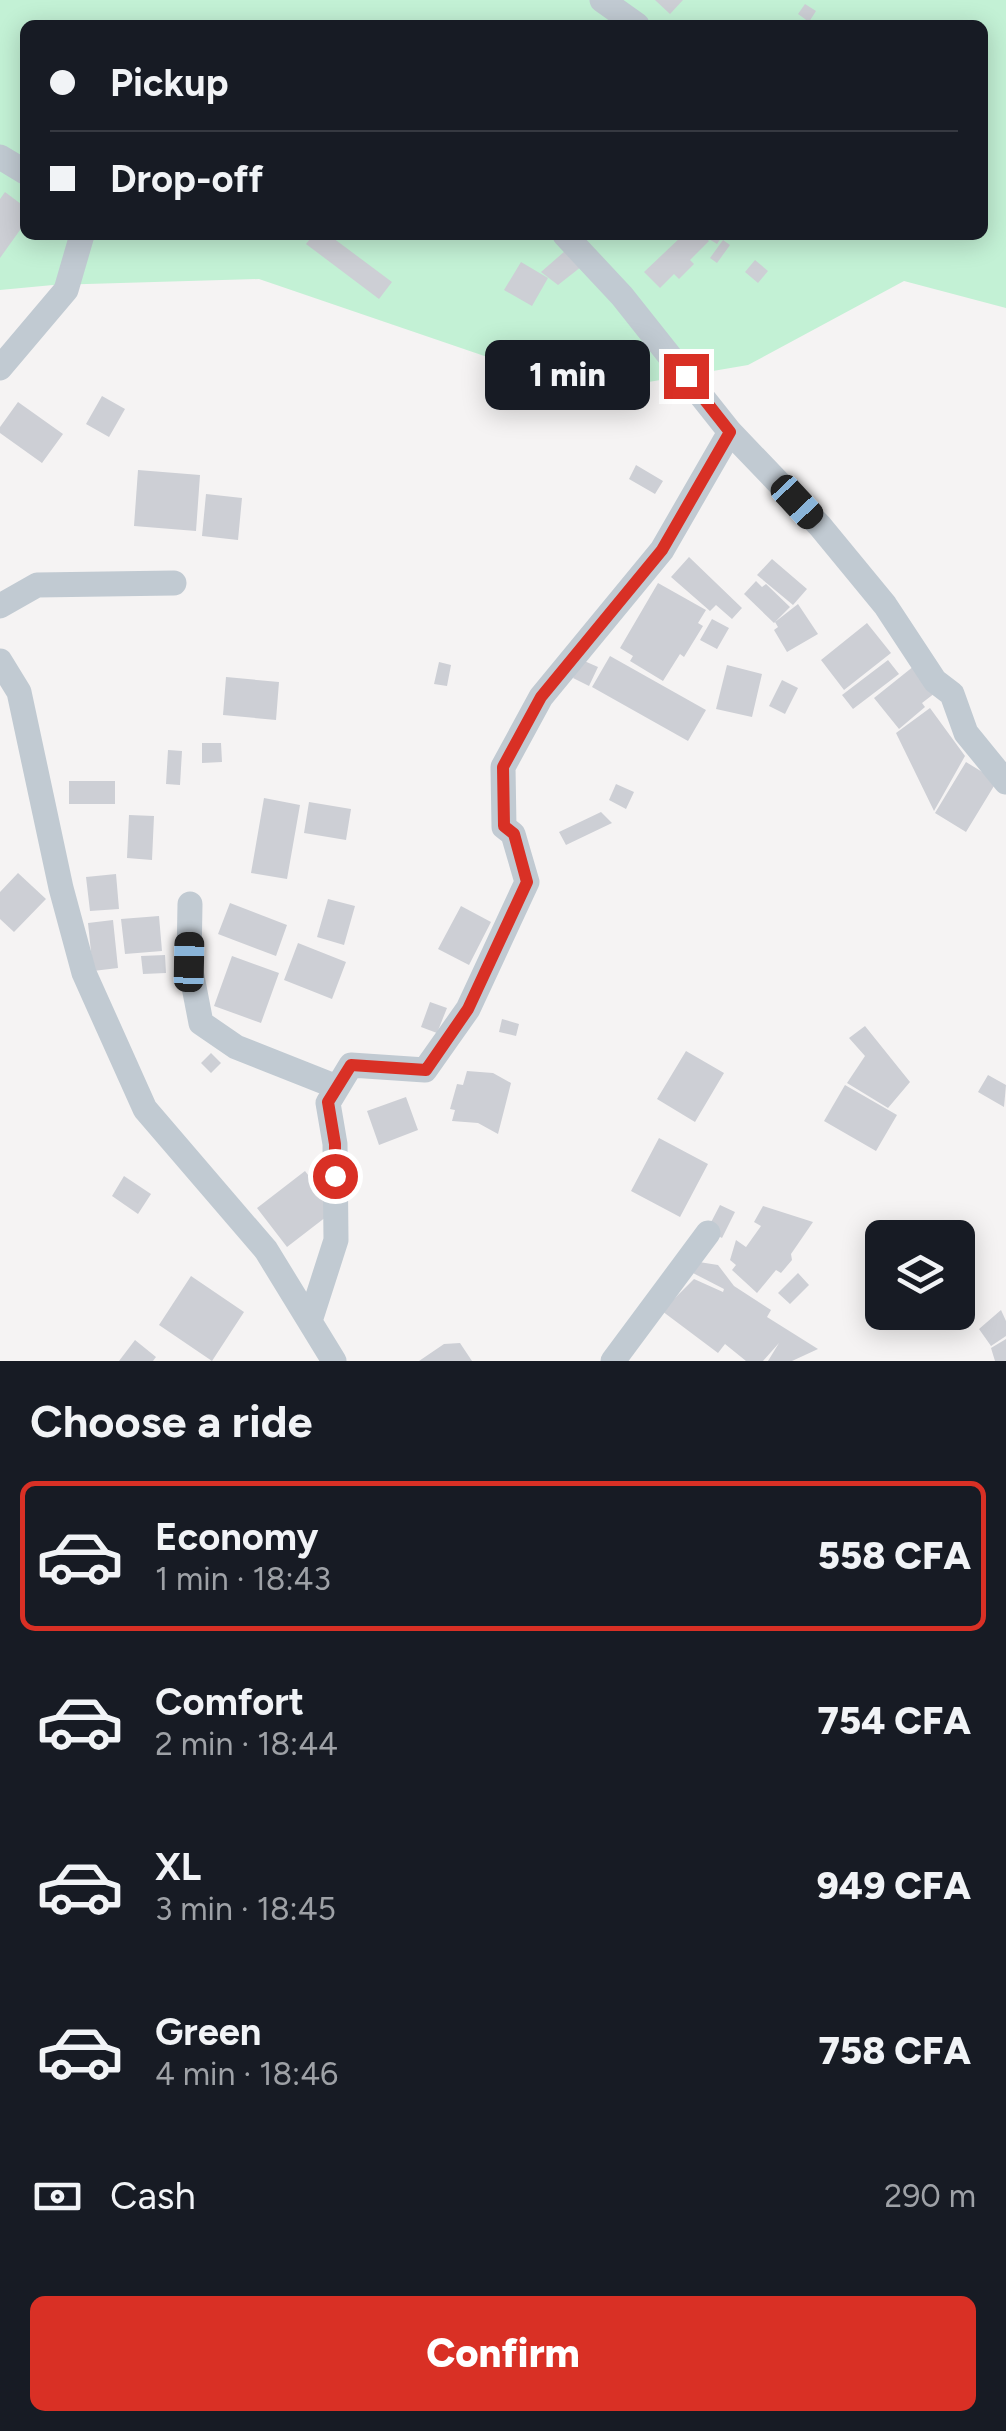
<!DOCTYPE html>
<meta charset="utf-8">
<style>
:root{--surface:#171b24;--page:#20242c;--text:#f1f3f6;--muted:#9ea1a6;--line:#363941;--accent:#d93025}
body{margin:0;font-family:Figtree,sans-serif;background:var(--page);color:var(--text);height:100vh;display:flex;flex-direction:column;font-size:38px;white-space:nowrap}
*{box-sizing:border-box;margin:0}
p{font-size:32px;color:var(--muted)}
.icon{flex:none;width:55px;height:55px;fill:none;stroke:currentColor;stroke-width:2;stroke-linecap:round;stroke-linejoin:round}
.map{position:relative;height:1361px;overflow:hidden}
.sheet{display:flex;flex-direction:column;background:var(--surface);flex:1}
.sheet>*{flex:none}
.banner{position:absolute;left:20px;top:20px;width:968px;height:220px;border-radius:15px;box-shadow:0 5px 25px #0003;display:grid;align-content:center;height:220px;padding:0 30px;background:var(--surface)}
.controls{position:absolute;left:865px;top:1220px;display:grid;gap:20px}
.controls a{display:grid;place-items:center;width:110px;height:110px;border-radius:15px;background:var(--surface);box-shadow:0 5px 25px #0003;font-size:50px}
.end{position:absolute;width:45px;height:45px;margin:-22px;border:12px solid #d93025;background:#fff;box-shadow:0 0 0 5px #fff}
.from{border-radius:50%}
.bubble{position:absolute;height:70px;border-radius:15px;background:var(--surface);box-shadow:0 5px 25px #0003;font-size:32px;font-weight:800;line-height:70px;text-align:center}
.car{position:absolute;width:30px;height:60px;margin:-30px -15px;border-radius:12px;box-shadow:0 0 8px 2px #0007;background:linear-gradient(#222 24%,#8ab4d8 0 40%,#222 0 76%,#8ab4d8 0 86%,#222 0)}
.banner b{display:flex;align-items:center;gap:35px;height:95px;font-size:38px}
.banner b+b{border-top:2px solid var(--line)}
.banner i{width:25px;height:25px;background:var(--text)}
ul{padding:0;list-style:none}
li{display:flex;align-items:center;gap:30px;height:150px;margin:0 20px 15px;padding:0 10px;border:5px solid transparent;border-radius:15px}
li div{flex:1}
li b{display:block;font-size:38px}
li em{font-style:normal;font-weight:800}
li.active{border-color:var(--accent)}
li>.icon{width:90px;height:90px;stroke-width:1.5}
h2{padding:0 30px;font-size:45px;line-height:120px}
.pay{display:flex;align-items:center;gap:25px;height:110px;padding:0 30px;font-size:38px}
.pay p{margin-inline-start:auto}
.cta{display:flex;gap:20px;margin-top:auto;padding:20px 30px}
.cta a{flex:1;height:115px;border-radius:15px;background:var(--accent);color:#fff;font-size:40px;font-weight:800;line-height:115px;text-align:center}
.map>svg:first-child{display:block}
.green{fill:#c3f1d5;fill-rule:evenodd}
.building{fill:#cdcfd5}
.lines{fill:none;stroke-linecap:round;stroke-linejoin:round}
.minor{stroke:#c1cad2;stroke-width:25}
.route{stroke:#d93025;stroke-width:12}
</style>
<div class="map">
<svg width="1006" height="1361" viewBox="0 0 1006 1361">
<rect width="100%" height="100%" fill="#f5f3f3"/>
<path class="green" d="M0 0H1006V308L904 281 748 365 590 392 259 279 53 285 0 290ZM25 25H982V235H25Z"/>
<path class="building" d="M655 0H683L670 14Z
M805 4 816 11 809 22 798 14Z
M5 192 25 207V223L0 258V199Z
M313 235H329L392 282 379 299 306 244Z
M683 235H715L721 238 717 244 704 236 709 241 690 260 694 264 679 279 674 274 660 288 644 272Z
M723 240 730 245 717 263 710 258Z
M565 251 586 263 558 285 541 272Z
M755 260 768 271 758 283 745 272Z
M521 262 548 278 532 306 504 290Z
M102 396 125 409 109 437 86 424Z
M18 402 63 434 42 463 0 433V427Z
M636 465 663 481 655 494 629 479Z
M138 470 200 475 196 531 134 526Z
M206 494 242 498 238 540 202 536Z
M689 557 742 608 732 619 716 605 710 611 671 577Z
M772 559 807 589 793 605 757 575Z
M756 581 762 587 766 584 790 607 774 623 744 594Z
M658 583 706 610 698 623 703 626 684 657 680 654 663 681 630 661 633 656 620 648Z
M798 604 818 634 787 652 774 630 778 627 775 622Z
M712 619 729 628 717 649 700 640Z
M867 623 891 653 844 690 821 660Z
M610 656 706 710 688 741 592 687Z
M582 660 598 667 589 686 573 678Z
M888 660 899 674 853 709 842 695Z
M439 662 451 665 447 686 434 684Z
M727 665 762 674 752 717 716 709Z
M914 666 935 693 922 703 925 707 899 729 874 698Z
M226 677 279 682 276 720 223 715Z
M782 680 798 688 785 714 769 706Z
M930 708 965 756 934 811 896 733Z
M202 743H221L222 762 202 763Z
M168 750 182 751 180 785 166 784Z
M966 762 997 781 966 832 935 813Z
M69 781H115V804H69Z
M616 784 634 792 626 809 609 800Z
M264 798 300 805 287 879 251 873Z
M309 802 351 809 346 840 304 833Z
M601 812 612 823 566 845 559 832Z
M129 815 154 816 152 860 127 858Z
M18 873 46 899 14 932 0 919V892Z
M116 874 119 909 90 911 86 877Z
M328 899 355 906 344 945 317 937Z
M230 903 287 925 276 956 218 934Z
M461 906 491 922 469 965 438 949Z
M159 916 162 951 125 954 121 919Z
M113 920 118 968 93 971 88 923Z
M298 943 346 962 332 999 284 980Z
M165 955 166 973 143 974 141 956Z
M232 956 279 973 261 1023 214 1006Z
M430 1002 447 1008 437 1033 421 1027Z
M502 1019 519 1024 516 1036 499 1032Z
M865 1026 910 1082 888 1108 847 1083 865 1056 849 1038Z
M686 1051 724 1073 695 1122 657 1099Z
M211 1053 221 1063 211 1073 201 1063Z
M467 1071 493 1073 511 1083 498 1134 478 1123 452 1121 455 1110 450 1109 457 1084 463 1085Z
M988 1075 1006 1085 1004 1107 978 1092Z
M845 1085 897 1115 876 1151 824 1121Z
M406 1097 418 1130 379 1145 367 1111Z
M659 1138 708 1164 680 1217 631 1191Z
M305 1171 335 1210 287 1247 257 1208Z
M124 1176 151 1194 138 1214 112 1196Z
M720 1205 735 1212 722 1238 707 1230Z
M763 1206 813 1222 791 1254 792 1260 781 1273 776 1270 757 1293 732 1270 736 1265 730 1260 736 1240 746 1247 761 1226 754 1222Z
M699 1262 718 1265 734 1286 771 1310 767 1317 818 1349 792 1361H768L779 1343 763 1361H746L725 1344 718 1353 662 1311 694 1279 723 1292 724 1289 691 1272Z
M798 1273 809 1285 790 1304 778 1293Z
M191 1276 244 1312 212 1361 159 1325Z
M1001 1310 1006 1321V1336L991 1346 979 1329Z
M1006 1339V1361H995L991 1348Z
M135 1340 156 1357 153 1361H119Z
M460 1343 472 1361H419L444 1344Z"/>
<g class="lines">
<path class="minor" d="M602 0 637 25
M0 157 25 172
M565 235 622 296 730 432 820 526 885 605 935 681 952 694 966 733 1006 782
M0 368 66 290 82 235
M0 606 37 585 174 583
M0 661 19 692 61 888 84 973 145 1109 266 1250 334 1361
M190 904 189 961 201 1023 236 1047 337 1087
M310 1321 336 1240 335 1144 328 1103 351 1065 425 1070 468 1009 527 882 513 834 504 827 503 767 541 697 662 550 730 432
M613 1361 708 1233"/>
</g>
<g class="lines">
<path class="route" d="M335 1176V1144L328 1102 351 1065 426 1070 468 1009 527 882 514 834 504 826 503 767 541 697 662 550 730 432 686 376"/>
</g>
</svg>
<div class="controls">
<a><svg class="icon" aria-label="layers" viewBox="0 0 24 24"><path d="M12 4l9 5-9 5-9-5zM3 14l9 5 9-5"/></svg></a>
</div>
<i class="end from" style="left:335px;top:1176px"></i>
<i class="end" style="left:686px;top:376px"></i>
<div class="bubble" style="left:485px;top:340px;width:165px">1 min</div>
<i class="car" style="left:797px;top:502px;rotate:137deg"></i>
<i class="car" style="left:189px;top:962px;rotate:1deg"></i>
<div class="banner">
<b><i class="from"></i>Pickup</b>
<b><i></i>Drop-off</b>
</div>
</div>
<section class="sheet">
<h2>Choose a ride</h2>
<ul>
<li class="active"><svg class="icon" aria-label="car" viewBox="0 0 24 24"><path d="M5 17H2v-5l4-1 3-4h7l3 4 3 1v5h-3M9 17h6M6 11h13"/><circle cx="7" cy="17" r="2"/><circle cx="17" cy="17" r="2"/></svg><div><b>Economy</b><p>1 min · 18:43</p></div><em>558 CFA</em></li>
<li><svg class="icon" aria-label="car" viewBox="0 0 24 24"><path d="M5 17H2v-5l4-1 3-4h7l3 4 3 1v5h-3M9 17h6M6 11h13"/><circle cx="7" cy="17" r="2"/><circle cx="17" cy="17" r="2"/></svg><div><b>Comfort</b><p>2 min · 18:44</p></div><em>754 CFA</em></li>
<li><svg class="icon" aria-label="car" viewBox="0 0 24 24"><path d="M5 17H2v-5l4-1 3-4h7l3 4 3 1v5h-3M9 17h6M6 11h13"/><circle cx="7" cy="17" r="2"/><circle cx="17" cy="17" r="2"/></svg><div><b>XL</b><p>3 min · 18:45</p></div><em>949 CFA</em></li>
<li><svg class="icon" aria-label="car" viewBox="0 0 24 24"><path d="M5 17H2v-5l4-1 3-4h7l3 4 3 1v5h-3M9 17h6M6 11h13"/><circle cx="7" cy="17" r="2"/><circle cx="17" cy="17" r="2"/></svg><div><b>Green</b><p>4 min · 18:46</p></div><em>758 CFA</em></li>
</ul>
<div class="pay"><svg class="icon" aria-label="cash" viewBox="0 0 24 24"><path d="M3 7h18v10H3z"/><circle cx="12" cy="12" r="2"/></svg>Cash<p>290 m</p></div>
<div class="cta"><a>Confirm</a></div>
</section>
